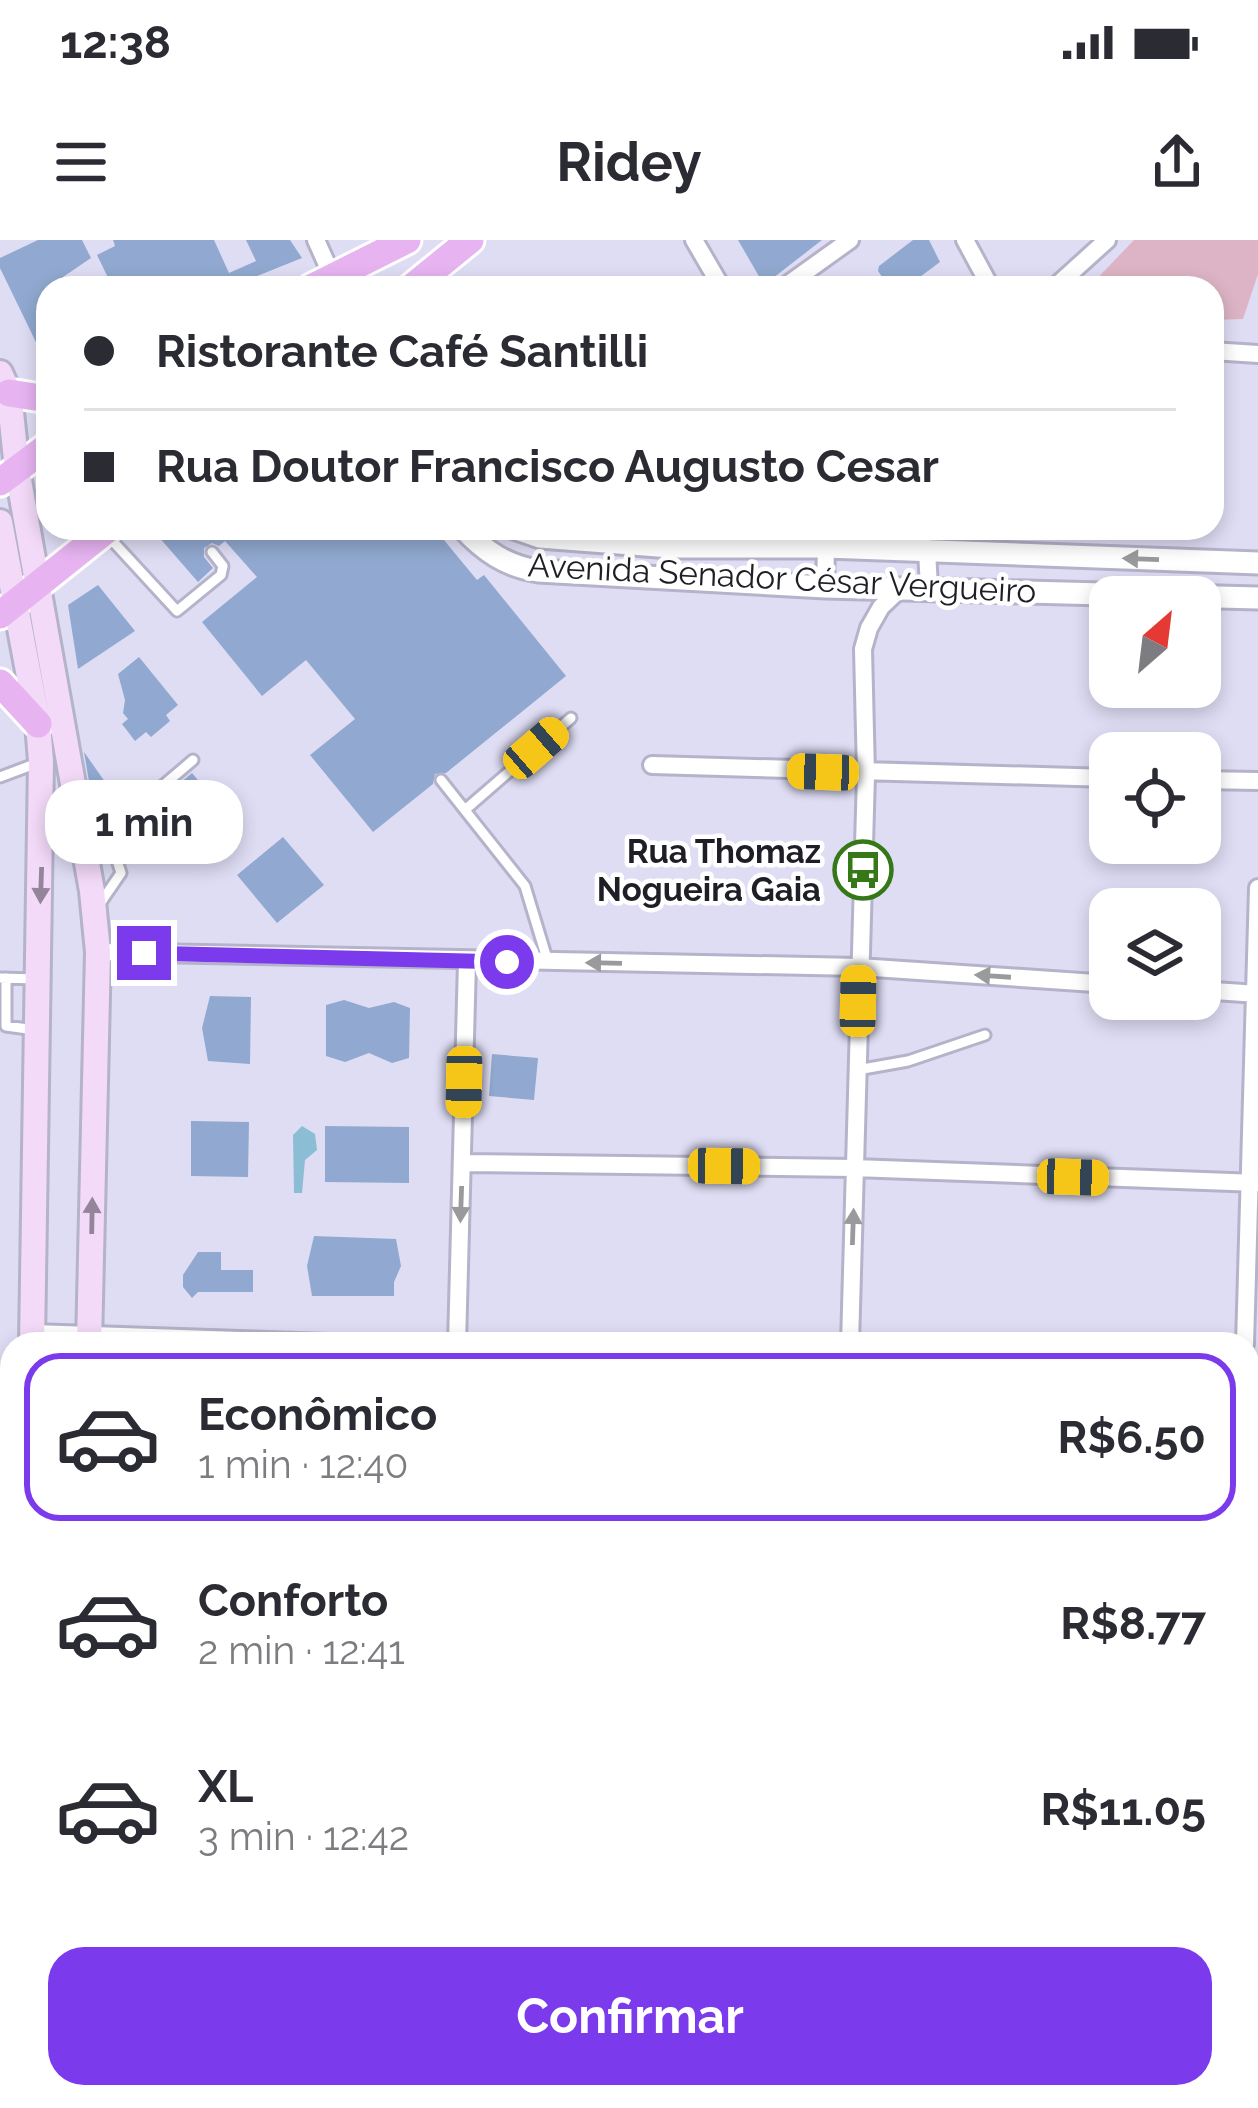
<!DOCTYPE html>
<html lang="pt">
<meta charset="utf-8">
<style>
:root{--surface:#fff;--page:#f7f7f7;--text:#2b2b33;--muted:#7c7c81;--line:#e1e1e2;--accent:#7c3aed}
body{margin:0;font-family:Raleway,sans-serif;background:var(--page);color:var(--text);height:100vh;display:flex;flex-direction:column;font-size:45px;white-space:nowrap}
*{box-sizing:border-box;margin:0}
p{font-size:39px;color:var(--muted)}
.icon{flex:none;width:66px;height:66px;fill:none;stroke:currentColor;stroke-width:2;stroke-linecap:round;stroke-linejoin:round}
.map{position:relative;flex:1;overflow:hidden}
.side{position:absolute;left:0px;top:1092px;width:1260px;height:777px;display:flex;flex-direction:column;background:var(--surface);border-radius:36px 36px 0 0;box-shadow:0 6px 18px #0003}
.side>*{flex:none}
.top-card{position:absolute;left:36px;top:36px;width:1188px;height:264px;border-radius:36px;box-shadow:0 6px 18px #0003;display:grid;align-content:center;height:264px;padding:0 48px;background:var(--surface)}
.needle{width:78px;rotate:28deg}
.buttons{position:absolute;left:1089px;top:336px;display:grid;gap:24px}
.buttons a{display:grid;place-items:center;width:132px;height:132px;border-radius:24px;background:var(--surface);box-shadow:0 6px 18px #0003;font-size:60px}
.end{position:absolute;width:54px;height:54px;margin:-27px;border:15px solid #7c3aed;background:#fff;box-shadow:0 0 0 6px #fff}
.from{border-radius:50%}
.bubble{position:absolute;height:84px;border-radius:36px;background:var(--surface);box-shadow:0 6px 18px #0003;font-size:39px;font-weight:700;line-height:84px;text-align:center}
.car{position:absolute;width:36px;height:72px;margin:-36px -18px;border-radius:15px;box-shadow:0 0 9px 3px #0007;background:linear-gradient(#f5c518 24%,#345 0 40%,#f5c518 0 76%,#345 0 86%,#f5c518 0)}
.top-card b{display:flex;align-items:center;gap:42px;height:114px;font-size:45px}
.top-card b+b{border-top:3px solid var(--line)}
.top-card i{width:30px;height:30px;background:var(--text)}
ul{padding:21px 0 0;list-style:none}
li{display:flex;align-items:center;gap:36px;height:168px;margin:0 24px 18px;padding:0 24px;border:6px solid transparent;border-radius:36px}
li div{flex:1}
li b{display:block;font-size:45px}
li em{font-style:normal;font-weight:700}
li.on{border-color:var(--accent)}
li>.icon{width:108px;height:108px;stroke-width:1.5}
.primary-button{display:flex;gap:24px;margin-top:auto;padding:24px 48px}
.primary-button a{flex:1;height:138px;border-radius:36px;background:var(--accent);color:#fff;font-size:48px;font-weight:700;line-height:138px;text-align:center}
.status{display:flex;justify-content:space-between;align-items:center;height:84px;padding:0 60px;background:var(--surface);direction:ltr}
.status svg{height:33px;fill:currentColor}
header{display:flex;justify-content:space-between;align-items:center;height:156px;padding:0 48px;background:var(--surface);font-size:54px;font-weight:700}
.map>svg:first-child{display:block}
.green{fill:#ddb4c5}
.water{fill:#8bbdd5}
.building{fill:#91a9d0}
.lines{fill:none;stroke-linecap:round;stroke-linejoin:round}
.service-casing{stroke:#b5b3c9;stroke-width:15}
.minor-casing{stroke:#b5b3c9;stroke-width:22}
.tertiary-casing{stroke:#b5b3c9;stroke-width:27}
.secondary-casing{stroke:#b5b3c9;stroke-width:30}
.primary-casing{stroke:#fff;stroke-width:33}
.service{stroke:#fff;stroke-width:9}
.minor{stroke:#fff;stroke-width:16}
.tertiary{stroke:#fff;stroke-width:21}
.secondary{stroke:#f3daf8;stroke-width:24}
.primary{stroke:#e7b4f1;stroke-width:27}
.oneway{fill:#9a9a9d}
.oneway2{fill:#94859a}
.route{stroke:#7c3aed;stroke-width:15}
.labels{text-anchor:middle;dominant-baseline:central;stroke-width:9;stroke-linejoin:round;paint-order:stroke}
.street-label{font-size:33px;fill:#1f1e26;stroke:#fff}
.poi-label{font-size:33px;font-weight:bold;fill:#1f1e26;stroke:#fff;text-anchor:end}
</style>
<div class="status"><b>12:38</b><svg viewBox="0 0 49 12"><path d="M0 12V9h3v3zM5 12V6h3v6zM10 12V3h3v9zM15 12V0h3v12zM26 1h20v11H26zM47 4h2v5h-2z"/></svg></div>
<header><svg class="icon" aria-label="menu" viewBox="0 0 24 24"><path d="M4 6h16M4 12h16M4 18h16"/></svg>Ridey<svg class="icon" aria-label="share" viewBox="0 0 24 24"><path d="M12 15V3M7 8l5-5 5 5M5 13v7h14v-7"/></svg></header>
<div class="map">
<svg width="1258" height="1868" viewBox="0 0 1258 1868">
<rect width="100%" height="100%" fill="#dfddf4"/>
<path class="green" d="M1134 0H1258V34L1243 79 1212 80V48H1088Z"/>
<path class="water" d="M302 886 315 894 317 910 305 920 302 953H294L293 895Z"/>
<path class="building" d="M38 0H82L91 18 63 37 69 48H48V127L0 28V18Z
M113 0H214L229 33 256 21 246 0H290L302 18 227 48H113L97 15 115 6Z
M738 0H822L764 45Z
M913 0H929L940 22 905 48H890L878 31 879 26Z
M151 288H434L477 340 484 335 566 436 446 533 435 534 433 544 373 592 310 515 355 479 306 420 262 456 202 382 257 337 225 301 219 306 212 303 204 308V317L213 328 198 342Z
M98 345 135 391 78 429 68 365Z
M139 417 178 465 166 475 170 481 151 497 146 492 135 501 122 484 128 479 123 473 125 460 118 434Z
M84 512 115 556 94 571Z
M192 533 228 576 182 614 147 571Z
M283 597 324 645 277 683 237 635Z
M210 756 251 757 250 824 208 821 202 788Z
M344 760 369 768 394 762 410 768 409 818 392 823 369 813 345 822 326 816V765Z
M492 814 538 818 534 860 489 856Z
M191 881 249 882 248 937 191 936Z
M325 886 409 887V943L325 942Z
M314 996 396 999 401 1026 394 1042V1056H312L307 1026Z
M198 1012H221V1030H253V1052H198L192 1058 183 1047V1035Z"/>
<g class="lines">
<defs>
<path id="service" d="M108 296 177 371 221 335 223 326 212 312
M0 537 40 522
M441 540 525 646 548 722
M466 569 571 478
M99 600 193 520
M95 601 99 600 115 614 121 633 99 665
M0 738 37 739
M6 738V786L35 790
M857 830 908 821 985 795"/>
<path id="minor" d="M316 0 333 38 343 48
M694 0 722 48
M965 0 991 48
M783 48 850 0
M1054 48 1107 0
M1212 111 1258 114
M915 288 927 311 929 347
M825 347 826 307 833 288
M652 525 1110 538
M1200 540 1258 541
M98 712 859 727 1110 744
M1200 750 1258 754
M462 923 854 928 1258 943
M32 1093 360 1104
M457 1104 467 721
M850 1104 866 534 863 409 869 388 881 367 901 348
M1245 1104 1258 648
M1248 1125 1258 1126
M1248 1323 1258 1324
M1248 1518H1258
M1248 1708 1258 1709
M0 1741H12
M439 1868V1857
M833 1868V1857
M1222 1868 1223 1857"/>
<path id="tertiary" d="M463 288C484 311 506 326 538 331L825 347 1258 358
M514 288 540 297 671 307H826L1258 323"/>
<path id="secondary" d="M0 133 9 153 17 229 92 651 98 712 89 1104
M0 282 38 484 41 521 32 1104
M11 1868 12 1840
M68 1868V1857"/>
<path id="primary" d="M311 48 407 0
M411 48 470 0
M9 153 48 159
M0 242 48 206
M0 375 109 288
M0 443 38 484"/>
</defs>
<use href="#service" class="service-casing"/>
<use href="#minor" class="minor-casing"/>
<use href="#tertiary" class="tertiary-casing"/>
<use href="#secondary" class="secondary-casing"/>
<use href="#primary" class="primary-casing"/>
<use href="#service" class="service"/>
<use href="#minor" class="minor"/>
<use href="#tertiary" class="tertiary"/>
<use href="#secondary" class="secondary"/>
<use href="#primary" class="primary"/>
</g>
<defs><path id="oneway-solid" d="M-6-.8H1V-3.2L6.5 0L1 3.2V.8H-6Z" transform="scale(3)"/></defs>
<g class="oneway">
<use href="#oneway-solid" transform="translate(1141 319) rotate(-178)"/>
<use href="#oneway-solid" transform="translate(604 723) rotate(-179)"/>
<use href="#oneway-solid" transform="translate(993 736) rotate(-176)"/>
<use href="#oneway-solid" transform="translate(461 964) rotate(92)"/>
<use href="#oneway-solid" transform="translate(853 987) rotate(-88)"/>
</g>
<g class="oneway2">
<use href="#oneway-solid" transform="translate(41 645) rotate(92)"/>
<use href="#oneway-solid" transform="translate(92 976) rotate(-89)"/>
</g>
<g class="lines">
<path class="route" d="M144 713 507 722"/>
</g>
<defs>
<symbol id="bus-ring" viewBox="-11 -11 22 22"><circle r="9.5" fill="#fff" stroke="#367818" stroke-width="1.5"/><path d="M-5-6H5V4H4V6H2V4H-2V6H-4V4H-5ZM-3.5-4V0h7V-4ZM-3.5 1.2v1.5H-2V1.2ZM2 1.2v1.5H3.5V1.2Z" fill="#367818"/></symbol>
</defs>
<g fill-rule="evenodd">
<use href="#bus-ring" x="830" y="597" width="66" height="66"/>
</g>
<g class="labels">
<g class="street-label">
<text transform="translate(782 338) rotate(3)">Avenida Senador César Vergueiro</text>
</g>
<g class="poi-label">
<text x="821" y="611">Rua Thomaz<tspan x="821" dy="38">Nogueira Gaia</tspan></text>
</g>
</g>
</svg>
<div class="buttons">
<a><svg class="needle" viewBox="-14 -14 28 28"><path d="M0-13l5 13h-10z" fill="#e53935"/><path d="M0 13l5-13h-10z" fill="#7c7c81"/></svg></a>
<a><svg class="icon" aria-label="locate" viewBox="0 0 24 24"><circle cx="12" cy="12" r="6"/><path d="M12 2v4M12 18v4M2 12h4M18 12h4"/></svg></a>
<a><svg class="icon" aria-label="layers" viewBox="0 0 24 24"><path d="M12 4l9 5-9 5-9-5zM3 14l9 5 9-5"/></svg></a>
</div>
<i class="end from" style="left:507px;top:722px"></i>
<i class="end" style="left:144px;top:713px"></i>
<div class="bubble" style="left:45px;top:540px;width:198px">1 min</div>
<i class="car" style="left:536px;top:508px;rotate:49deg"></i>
<i class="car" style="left:823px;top:532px;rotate:272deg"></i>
<i class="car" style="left:858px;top:761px;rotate:1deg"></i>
<i class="car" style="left:464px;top:842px;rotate:181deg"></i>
<i class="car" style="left:724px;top:926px;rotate:91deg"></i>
<i class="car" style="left:1073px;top:937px;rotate:92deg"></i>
<div class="top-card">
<b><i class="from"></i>Ristorante Café Santilli</b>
<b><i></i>Rua Doutor Francisco Augusto Cesar</b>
</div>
<section class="side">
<ul>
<li class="on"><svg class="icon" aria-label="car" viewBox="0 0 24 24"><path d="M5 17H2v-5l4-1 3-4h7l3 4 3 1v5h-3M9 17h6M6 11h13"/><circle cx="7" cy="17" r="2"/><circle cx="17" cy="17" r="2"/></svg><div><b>Econômico</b><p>1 min · 12:40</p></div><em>R$6.50</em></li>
<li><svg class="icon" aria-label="car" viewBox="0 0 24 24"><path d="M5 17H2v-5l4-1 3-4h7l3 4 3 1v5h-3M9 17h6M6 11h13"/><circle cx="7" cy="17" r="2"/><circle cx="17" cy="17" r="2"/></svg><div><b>Conforto</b><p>2 min · 12:41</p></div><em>R$8.77</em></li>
<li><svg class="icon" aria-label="car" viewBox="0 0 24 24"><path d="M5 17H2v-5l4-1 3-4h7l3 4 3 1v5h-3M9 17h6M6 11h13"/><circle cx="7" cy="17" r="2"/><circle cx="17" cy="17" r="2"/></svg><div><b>XL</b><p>3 min · 12:42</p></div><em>R$11.05</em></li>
</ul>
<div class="primary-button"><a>Confirmar</a></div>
</section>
</div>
